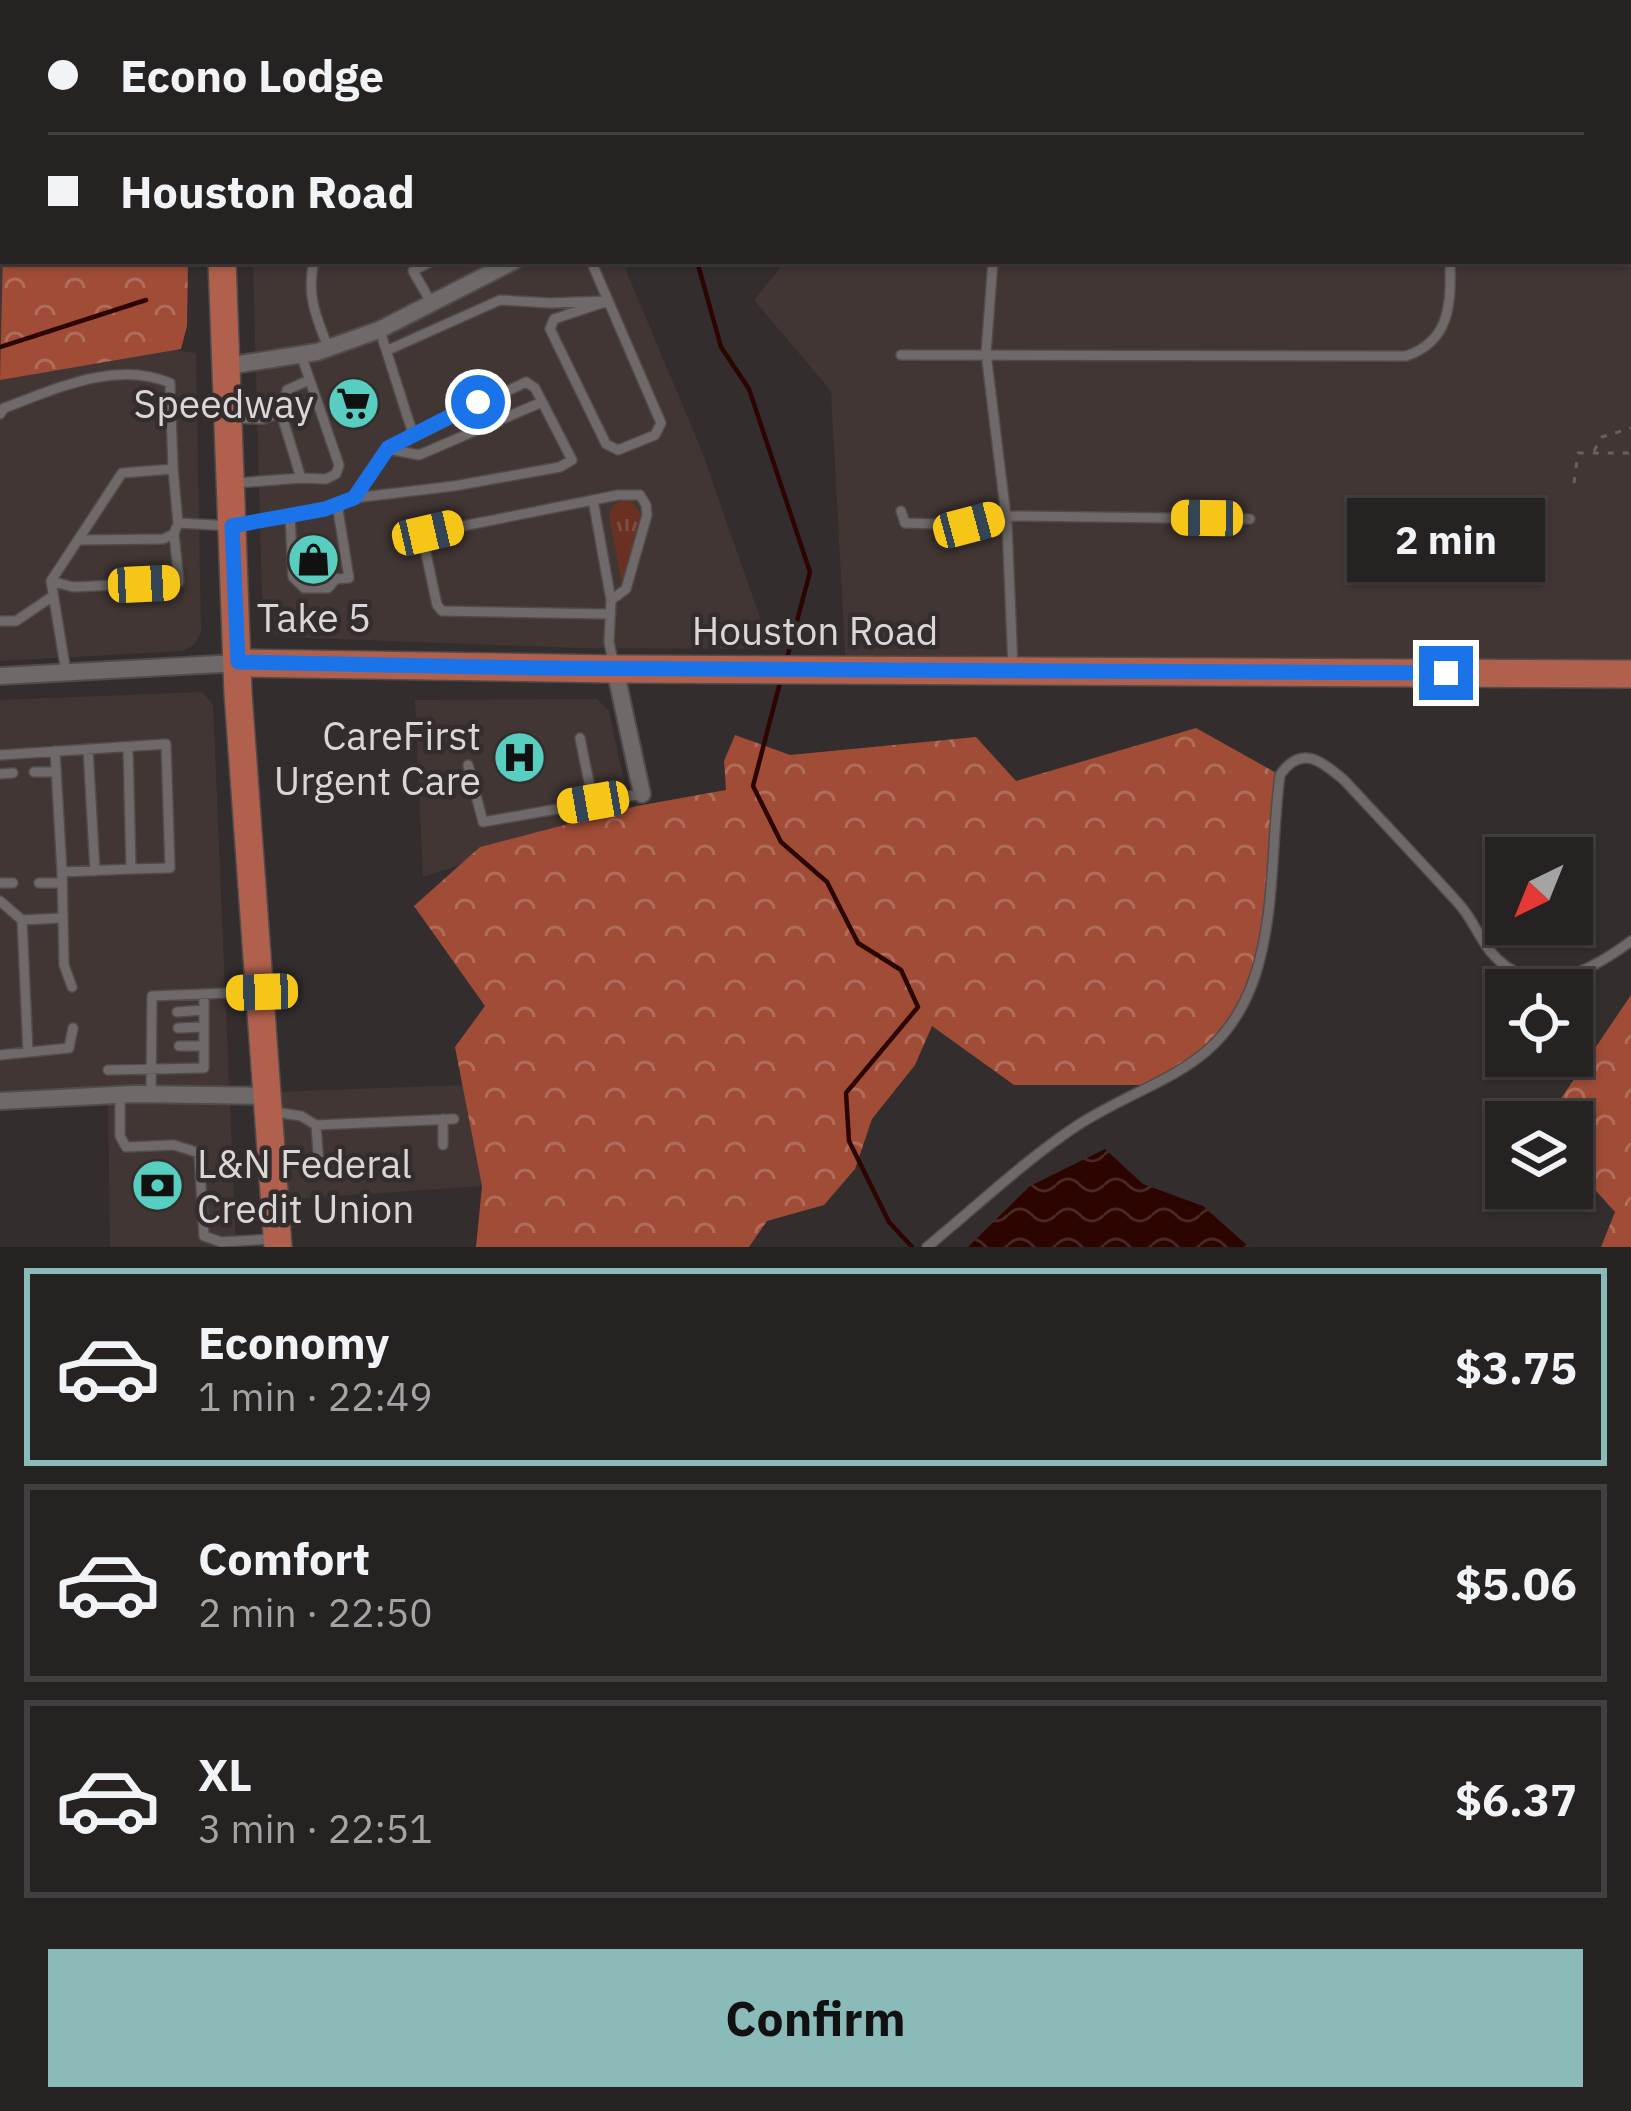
<!DOCTYPE html>
<meta charset="utf-8">
<style>
:root{--surface:#262222;--page:#2e2a2a;--text:#f1f3f6;--muted:#a4a4a5;--line:#423f40;--accent:#8bbbb9}
body{margin:0;font-family:"IBM Plex Sans",sans-serif;background:var(--page);color:var(--text);height:100vh;display:flex;flex-direction:column;font-size:45px;white-space:nowrap}
*{box-sizing:border-box;margin:0}
p{font-size:39px;color:var(--muted)}
.icon{flex:none;width:66px;height:66px;fill:none;stroke:currentColor;stroke-width:2;stroke-linecap:round;stroke-linejoin:round}
.map{position:relative;height:1247px;overflow:hidden}
.drawer{display:flex;flex-direction:column;background:var(--surface);flex:1}
.drawer>*{flex:none}
.top-card{position:absolute;left:0px;top:0px;width:1632px;height:264px;box-shadow:0 3px 9px #0004,0 0 0 3px var(--line);display:grid;align-content:center;height:264px;padding:0 48px;background:var(--surface)}
.needle{width:78px;rotate:223deg}
.buttons{position:absolute;left:1485px;top:837px;display:grid;gap:24px}
.buttons a{display:grid;place-items:center;width:108px;height:108px;border-radius:0px;background:var(--surface);box-shadow:0 3px 9px #0004,0 0 0 3px var(--line);font-size:60px}
.end{position:absolute;width:54px;height:54px;margin:-27px;border:15px solid #1a73e8;background:#fff;box-shadow:0 0 0 6px #fff}
.from{border-radius:50%}
.bubble{position:absolute;height:84px;border-radius:0px;background:var(--surface);box-shadow:0 3px 9px #0004,0 0 0 3px var(--line);font-size:39px;font-weight:700;line-height:84px;text-align:center}
.car{position:absolute;width:36px;height:72px;margin:-36px -18px;border-radius:15px;box-shadow:0 0 9px 3px #0007;background:linear-gradient(#f5c518 24%,#345 0 40%,#f5c518 0 76%,#345 0 86%,#f5c518 0)}
.top-card b{display:flex;align-items:center;gap:42px;height:114px;font-size:45px}
.top-card b+b{border-top:3px solid var(--line)}
.top-card i{width:30px;height:30px;background:var(--text)}
ul{padding:21px 0 0;list-style:none}
li{display:flex;align-items:center;gap:36px;height:198px;margin:0 24px 18px;padding:0 24px;border:6px solid var(--line);border-radius:0px}
li div{flex:1}
li b{display:block;font-size:45px}
li em{font-style:normal;font-weight:700}
li.selected{border-color:var(--accent)}
li>.icon{width:108px;height:108px;stroke-width:1.5}
.cta{display:flex;gap:24px;margin-top:auto;padding:24px 48px}
.cta a{flex:1;height:138px;border-radius:0px;background:var(--accent);color:#111;font-size:48px;font-weight:700;line-height:138px;text-align:center}
.map>svg:first-child{display:block}
.built{fill:#413633}
.grass{fill:url(#grass-tufts)}
.forest{fill:url(#forest-crowns)}
.water{fill:url(#water-waves)}
.lines{fill:none;stroke-linecap:round;stroke-linejoin:round}
.stream{stroke:#2c0400;stroke-width:4.5}
.lane-casing{stroke:#504c4b;stroke-width:12}
.street-casing{stroke:#504c4b;stroke-width:20}
.primary-casing{stroke:#504c4b;stroke-width:30}
.highway-casing{stroke:#504c4b;stroke-width:33}
.path{stroke:#676261;stroke-width:3;stroke-dasharray:6 9;stroke-linecap:butt}
.lane{stroke:#6f6a69;stroke-width:9}
.street{stroke:#6f6a69;stroke-width:16}
.primary{stroke:#b0604c;stroke-width:27}
.highway{stroke:#db5938;stroke-width:30}
.route{stroke:#1a73e8;stroke-width:15}
.labels{text-anchor:middle;dominant-baseline:central;stroke-width:9;stroke-linejoin:round;paint-order:stroke}
.poi-label{font-size:39px;fill:#dad7d6;stroke:#332e2d;text-anchor:end}
.street-label{font-size:39px;fill:#dad7d6;stroke:#332e2d}
</style>
<div class="map">
<svg width="1631" height="1247" viewBox="0 0 1631 1247">
<defs>
<pattern id="grass-tufts" width="24" height="20" patternUnits="userSpaceOnUse" patternTransform="scale(3)"><rect width="24" height="20" fill="#6a3122"/><path d="M3 7l-1-3M5 7V3M7 7l1-3M15 17l-1-3M17 17v-4M19 17l1-3" fill="none" stroke="#7f4e41"/></pattern>
<pattern id="forest-crowns" width="20" height="18" patternUnits="userSpaceOnUse" patternTransform="scale(3)"><rect width="20" height="18" fill="#a04c36"/><path d="M2 6a3 3 0 1 1 6 0M12 15a3 3 0 1 1 6 0" fill="none" stroke="#b16d5c"/></pattern>
<pattern id="water-waves" width="16" height="10" patternUnits="userSpaceOnUse" patternTransform="scale(3)"><rect width="16" height="10" fill="#2c0400"/><path d="M0 5q4-4 8 0t8 0" fill="none" stroke="#4a2824"/></pattern>
</defs>
<rect width="100%" height="100%" fill="#332e2d"/>
<path class="built" d="M998 0H1631V674L846 669 831 391 754 300 786 261H1629V3H995Z
M0 43 3 261 112 342 196 353 201 632 194 645 182 651 0 661Z
M253 261H622L701 449 771 649 579 648 284 637 269 632 262 597Z
M202 692 213 705 236 1247H110L108 1095 0 1101V700Z
M597 699 609 711 630 809 423 877 415 700Z
M492 1084 482 1186 279 1200 275 1092Z"/>
<path class="grass" d="M624 500 632 502 641 514 622 583 609 516 613 505Z"/>
<path class="forest" d="M3 254V261H188L187 326 181 349 0 380Z
M1196 728 1280 775 1271 894 1254 978 1216 1044 1159 1085H1014L932 1026 915 1065 872 1119 855 1169 824 1205 767 1221 749 1247H476L482 1186 455 1047 485 1006 414 906 480 847 637 806 726 790 724 761 735 735 790 755 976 737 1016 781Z
M1631 995V1247H1601L1615 1212 1572 1164V1122H1545Z"/>
<path class="water" d="M1105 1149 1143 1184 1203 1206 1249 1247H968L1030 1186Z"/>
<g class="lines">
<path class="stream" d="M808 3 812 0
M697 261 721 347 749 389 810 572 786 662
M0 347 146 300
M781 679 753 786 781 842 827 882 858 943 901 970 918 1007 846 1093 849 1141 889 1222 912 1247"/>
<defs>
<path id="lane" d="M679 0 681 3
M743 3 745 0
M1145 3 1149 0
M1451 3V0
M314 261C306 294 316 317 328 347
M432 261 413 271 432 304
M591 261 661 423 655 435 618 450 606 444 550 329 554 319 608 301
M993 261 986 353 1007 524 1013 668
M380 331 413 434
M388 350 500 300 550 303 605 301
M301 355 316 398 310 404
M901 355 1406 356C1451 341 1451 303 1450 261
M292 410 281 413 287 390 309 380
M0 414 4 408C56 389 115 360 170 383L173 469 122 473 51 581 66 672
M233 418 263 419 281 413 301 478 236 483
M388 449 419 455 542 402
M173 469 178 523 232 526 325 509 354 498 388 449 526 382 535 388 572 460 560 467 454 486 354 498
M301 478 326 479 336 474 339 465 316 398
M593 500 611 600 609 642 614 666
M901 511 905 523 969 525 1006 516 1250 519
M290 515 293 577 304 588H328L336 579 349 578 337 504
M78 540 163 539 174 534 176 528
M293 577 304 570 327 571 336 579
M293 577 336 579
M51 581 73 587 179 582 174 534
M608 614 442 611 437 605 423 539 428 533 618 495H640L646 505 647 515 626 589 611 600
M0 621H16L53 596
M580 738 593 802
M88 749 95 871
M55 751 62 872 131 869
M0 755 166 744 170 868 131 869 128 747
M468 765 483 822 642 794
M34 772H56
M0 774 13 773
M62 872 64 965 72 987
M0 883H13
M39 883H62
M0 901 22 920 28 1052
M22 920 62 918
M177 1012 204 1010
M178 1028 204 1027
M179 1046H204
M0 1055 69 1048 73 1028
M108 1070 204 1068V994
M120 1094V1136L126 1147 174 1145 199 1153 204 1236 221 1242 272 1239
M151 1094 152 996 253 992
M275 1112 301 1116 316 1125 454 1119
M443 1119V1145
M316 1125 319 1165
M927 1247C977 1206 1025 1160 1078 1125 1153 1077 1223 1072 1255 976 1276 911 1271 842 1280 775 1301 744 1321 761 1344 780 1382 821 1421 862 1459 904 1472 918 1478 936 1490 951 1533 1003 1588 973 1631 941"/>
<path id="street" d="M886 3 890 0
M227 366 317 352 379 330 514 261
M615 669 642 794
M0 676 238 663
M0 1101 134 1094 268 1096"/>
<path id="primary" d="M210 0V3
M222 261 238 693 278 1247
M238 663 615 669 1631 674"/>
<path id="highway" d="M272 3 274 0"/>
</defs>
<use href="#lane" class="lane-casing"/>
<use href="#street" class="street-casing"/>
<use href="#primary" class="primary-casing"/>
<use href="#highway" class="highway-casing"/>
<path class="path" d="M1594 451 1602 437 1631 428
M1574 483 1578 453H1631"/>
<use href="#lane" class="lane"/>
<use href="#street" class="street"/>
<use href="#primary" class="primary"/>
<use href="#highway" class="highway"/>
</g>
<g class="lines">
<path class="route" d="M478 402 388 448 354 498 325 509 232 526 238 662 538 668 1446 673"/>
</g>
<defs>
<symbol id="supermarket-disc" viewBox="-11 -11 22 22"><circle r="9.5" fill="#58cec1" stroke="#332e2d"/><path d="M-6-5.5h2.5l.6 2H6L4.5 2H-2.5L-4.4-4H-6ZM-1.5 3.2a1.3 1.3 0 1 0 .1 0ZM3 3.2a1.3 1.3 0 1 0 .1 0Z" fill="#111"/></symbol>
<symbol id="shop-disc" viewBox="-11 -11 22 22"><circle r="9.5" fill="#58cec1" stroke="#332e2d"/><path d="M-5-2.5h2.3a2.7 3.5 0 0 1 5.4 0H5L5.5 6h-11ZM-1.5-2.5h3a1.5 2.3 0 0 0-3 0Z" fill="#111"/></symbol>
<symbol id="hospital-disc" viewBox="-11 -11 22 22"><circle r="9.5" fill="#58cec1" stroke="#332e2d"/><path d="M-5-5h3v3.5h4V-5h3V5h-3V1.5h-4V5h-3Z" fill="#111"/></symbol>
<symbol id="bank-disc" viewBox="-11 -11 22 22"><circle r="9.5" fill="#58cec1" stroke="#332e2d"/><path d="M-6-4H6V4H-6ZM0-2.3a2.3 2.3 0 1 0 0 4.6a2.3 2.3 0 1 0 0-4.6Z" fill="#111"/></symbol>
</defs>
<g fill-rule="evenodd">
<use href="#supermarket-disc" x="324" y="374" width="59" height="59"/>
<use href="#shop-disc" x="284" y="530" width="59" height="59"/>
<use href="#hospital-disc" x="490" y="728" width="59" height="59"/>
<use href="#bank-disc" x="128" y="1156" width="59" height="59"/>
</g>
<g class="labels">
<g class="poi-label">
<text x="314" y="403">Speedway</text>
<text x="314" y="617" text-anchor="middle">Take 5</text>
<text x="481" y="735">CareFirst<tspan x="481" dy="45">Urgent Care</tspan></text>
<text x="197" y="1163" text-anchor="start">L&amp;N Federal<tspan x="197" dy="45">Credit Union</tspan></text>
</g>
<g class="street-label">
<text x="815" y="630">Houston Road</text>
</g>
</g>
</svg>
<div class="buttons">
<a><svg class="needle" viewBox="-14 -14 28 28"><path d="M0-13l5 13h-10z" fill="#e53935"/><path d="M0 13l5-13h-10z" fill="#a4a4a5"/></svg></a>
<a><svg class="icon" aria-label="locate" viewBox="0 0 24 24"><circle cx="12" cy="12" r="6"/><path d="M12 2v4M12 18v4M2 12h4M18 12h4"/></svg></a>
<a><svg class="icon" aria-label="layers" viewBox="0 0 24 24"><path d="M12 4l9 5-9 5-9-5zM3 14l9 5 9-5"/></svg></a>
</div>
<i class="end from" style="left:478px;top:402px"></i>
<i class="end" style="left:1446px;top:673px"></i>
<div class="bubble" style="left:1347px;top:498px;width:198px">2 min</div>
<i class="car" style="left:1207px;top:518px;rotate:271deg"></i>
<i class="car" style="left:969px;top:525px;rotate:75deg"></i>
<i class="car" style="left:428px;top:533px;rotate:77deg"></i>
<i class="car" style="left:144px;top:584px;rotate:87deg"></i>
<i class="car" style="left:593px;top:802px;rotate:260deg"></i>
<i class="car" style="left:262px;top:992px;rotate:268deg"></i>
<div class="top-card">
<b><i class="from"></i>Econo Lodge</b>
<b><i></i>Houston Road</b>
</div>
</div>
<section class="drawer">
<ul>
<li class="selected"><svg class="icon" aria-label="car" viewBox="0 0 24 24"><path d="M5 17H2v-5l4-1 3-4h7l3 4 3 1v5h-3M9 17h6M6 11h13"/><circle cx="7" cy="17" r="2"/><circle cx="17" cy="17" r="2"/></svg><div><b>Economy</b><p>1 min · 22:49</p></div><em>$3.75</em></li>
<li><svg class="icon" aria-label="car" viewBox="0 0 24 24"><path d="M5 17H2v-5l4-1 3-4h7l3 4 3 1v5h-3M9 17h6M6 11h13"/><circle cx="7" cy="17" r="2"/><circle cx="17" cy="17" r="2"/></svg><div><b>Comfort</b><p>2 min · 22:50</p></div><em>$5.06</em></li>
<li><svg class="icon" aria-label="car" viewBox="0 0 24 24"><path d="M5 17H2v-5l4-1 3-4h7l3 4 3 1v5h-3M9 17h6M6 11h13"/><circle cx="7" cy="17" r="2"/><circle cx="17" cy="17" r="2"/></svg><div><b>XL</b><p>3 min · 22:51</p></div><em>$6.37</em></li>
</ul>
<div class="cta"><a>Confirm</a></div>
</section>
